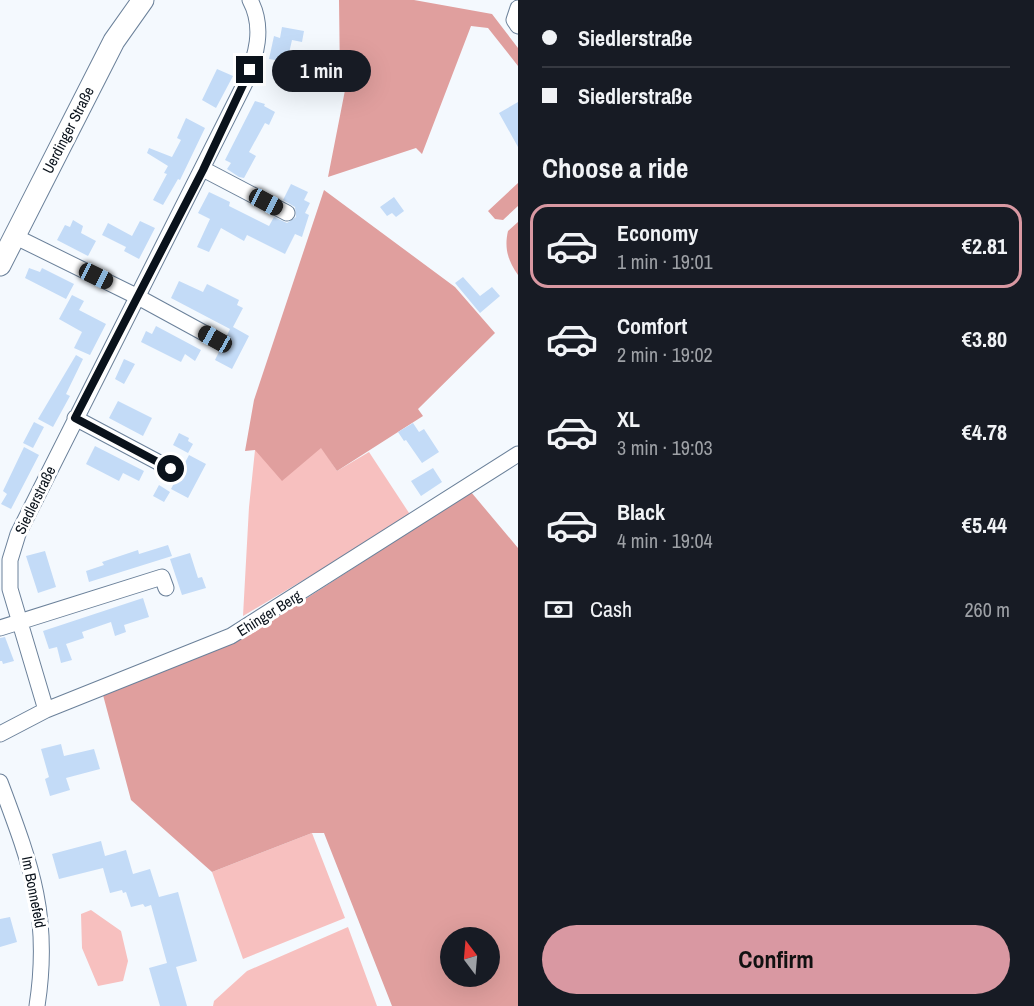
<!DOCTYPE html>
<meta charset="utf-8">
<style>
:root{--surface:#171b24;--page:#20242c;--text:#f1f3f6;--muted:#9ea1a6;--line:#363941;--accent:#d998a2}
body{margin:0;font-family:"Archivo Narrow",sans-serif;background:var(--page);color:var(--text);height:100vh;display:flex;flex-direction:column;font-size:22px;white-space:nowrap}
*{box-sizing:border-box;margin:0}
p{font-size:20px;color:var(--muted)}
.icon{flex:none;width:33px;height:33px;fill:none;stroke:currentColor;stroke-width:2;stroke-linecap:round;stroke-linejoin:round}
.map{position:relative;flex:1;overflow:hidden}
.sheet{display:flex;flex-direction:column;background:var(--surface);width:516px}
.sheet>*{flex:none}
.hud{display:grid;align-content:center;height:132px;padding:0 24px;background:var(--surface)}
.needle{width:39px;rotate:344deg}
.fabs{position:absolute;left:440px;top:927px;display:grid;gap:12px}
.fabs a{display:grid;place-items:center;width:60px;height:60px;border-radius:50%;background:var(--surface);box-shadow:0 6px 24px #0002;font-size:30px}
.end{position:absolute;width:27px;height:27px;margin:-14px;border:8px solid #0a121b;background:#fff;box-shadow:0 0 0 3px #fff}
.from{border-radius:50%}
.bubble{position:absolute;height:42px;border-radius:21px;background:var(--surface);box-shadow:0 6px 24px #0002;font-size:20px;font-weight:800;line-height:42px;text-align:center}
.car{position:absolute;width:18px;height:36px;margin:-18px -9px;border-radius:8px;box-shadow:0 0 4px 2px #0007;background:linear-gradient(#222 24%,#8ab4d8 0 40%,#222 0 76%,#8ab4d8 0 86%,#222 0)}
.hud b{display:flex;align-items:center;gap:21px;height:57px;font-size:22px}
.hud b+b{border-top:2px solid var(--line)}
.hud i{width:15px;height:15px;background:var(--text)}
ul{padding:0;list-style:none}
li{display:flex;align-items:center;gap:18px;height:84px;margin:0 12px 9px;padding:0 12px;border:3px solid transparent;border-radius:18px}
li div{flex:1}
li b{display:block;font-size:22px}
li em{font-style:normal;font-weight:800}
li.on{border-color:var(--accent)}
li>.icon{width:54px;height:54px;stroke-width:1.5}
h2{padding:0 24px;font-size:27px;line-height:72px}
.pay{display:flex;align-items:center;gap:15px;height:66px;padding:0 24px;font-size:22px}
.pay p{margin-inline-start:auto}
.cta{display:flex;gap:12px;margin-top:auto;padding:12px 24px}
.cta a{flex:1;height:69px;border-radius:36px;background:var(--accent);color:#111;font-size:24px;font-weight:800;line-height:69px;text-align:center}
main{display:flex;flex:1;min-height:0}
.map>svg:first-child{display:block}
.green{fill:#f7c0bf}
.forest{fill:#e09f9e;fill-rule:evenodd}
.building{fill:#c3dbf7}
.lines{fill:none;stroke-linecap:round;stroke-linejoin:round}
.street-casing{stroke:#6b819a;stroke-width:17}
.secondary-casing{stroke:#6b819a;stroke-width:23}
.street{stroke:#fff;stroke-width:15}
.secondary{stroke:#fff;stroke-width:21}
.route{stroke:#0a121b;stroke-width:8}
.labels{text-anchor:middle;dominant-baseline:central;stroke-width:6;stroke-linejoin:round;paint-order:stroke}
.street-label{font-size:15px;fill:#0a121b;stroke:#fff}
</style>
<main>
<div class="map">
<svg width="518" height="1006" viewBox="0 0 518 1006">
<rect width="100%" height="100%" fill="#f4f9fe"/>
<path class="green" d="M322 448 337 471 369 452 411 516 243 616 249 507 255 450Z
M312 833 345 918 243 959 212 872Z
M91 910 121 931 128 961 123 981 98 986 82 948 81 914Z
M348 927 377 1006H213L214 1001 247 971Z"/>
<path class="forest" d="M339 0H414L492 14 518 48V66L488 28 471 26 422 154 416 148 328 177 347 80 340 79Z
M518 183V206L503 220 495 219 488 211Z
M324 190 455 287 495 333 418 409 423 416 337 471 321 448 282 481 255 450 245 451 254 400Z
M518 222V275C508 261 504 248 508 231Z
M471 492 518 548V1006H392L324 833H312L212 872 131 800 103 695 253 633ZM450 938H489V976H450Z"/>
<path class="building" d="M282 27 304 31 302 42 292 40 287 62 269 59 274 36 280 38Z
M217 69 233 76 216 108 202 100Z
M255 101 265 104 264 106 275 112 269 125 265 123 249 152 256 156 244 178 239 177 227 169 231 163 225 160Z
M518 102V147L499 113Z
M186 118 205 128 180 180 178 179 163 205 153 200 167 174 164 173 168 166 147 153 149 148 172 157 181 140 177 138Z
M291 184 308 192 304 200 310 203 305 213 309 215 302 237 295 234 285 254 247 235 244 241 221 228 209 252 197 247 210 219 198 213 209 192 230 202 229 206 269 226 274 217 287 223 296 217 295 207 283 200Z
M394 197 404 211 396 217 392 213 387 216 380 207Z
M73 220 83 226 81 233 96 241 88 256 57 240 65 225 70 227Z
M140 221 155 228 139 259 124 251 126 247 102 235 108 223 132 236Z
M29 268 40 272 42 268 74 284 66 299 25 278Z
M463 277 480 296 492 287 500 296 480 313 455 283Z
M179 281 203 292 207 284 239 300 237 305 243 308 233 327 249 336 232 369 215 360 230 329 171 298Z
M72 295 84 301 79 310 106 324 90 355 74 348 82 332 59 319Z
M156 326 201 350 195 361 185 354 181 362 141 342 146 331 152 334Z
M76 355 83 359 66 394 70 396 53 427 38 419Z
M124 359 135 364 124 384 115 379Z
M118 401 152 418 143 436 109 418Z
M34 422 44 427 33 448 23 443Z
M413 423 419 432 424 429 439 452 422 463 406 440 404 441 398 432Z
M179 433 189 438 188 441 193 444 188 453 173 445Z
M95 446 144 471 139 481 123 473 119 481 86 464Z
M24 447 39 455 11 509 1 504 7 494 3 491Z
M189 455 206 464 188 498 171 489Z
M433 468 442 482 421 496 411 481Z
M159 485 170 492 164 502 153 496Z
M168 545 172 556 89 582 86 571 104 565 102 562 138 550 139 554Z
M45 551 56 587 38 593 26 556Z
M190 553 198 578 202 577 206 588 182 595 170 559Z
M143 598 149 617 124 625 126 632 115 636 111 622 82 632 84 638 66 644 72 660 61 663 57 647 49 649 43 631Z
M5 637 14 661 3 664 2 661H0V638Z
M61 744 64 756 94 749 100 769 66 778 70 790 50 796 45 779 49 777 41 749Z
M101 841 105 856 126 850 133 874 150 869 159 897 178 892 197 961 176 967 187 1006H160L149 968 167 963 151 905 145 907 143 904 131 907 126 892 123 893 122 890 110 893 103 868 59 879 52 854Z
M10 917 17 942 0 947V919Z"/>
<g class="lines">
<defs>
<path id="street" d="M518 8 514 20 518 26
M203 169 287 213
M14 236 138 297 215 339
M75 418 171 469
M0 628 162 577 166 588
M46 710 10 589V560L18 534 245 83C256 56 265 28 250 0
M0 734 46 710 231 636 518 454
M0 782C31 865 51 916 37 1006"/>
<path id="secondary" d="M0 265 114 41 143 0"/>
</defs>
<use href="#street" class="street-casing"/>
<use href="#secondary" class="secondary-casing"/>
<use href="#street" class="street"/>
<use href="#secondary" class="secondary"/>
</g>
<g class="lines">
<path class="route" d="M171 469 75 418 203 170 250 70"/>
</g>
<g class="labels">
<g class="street-label">
<text transform="translate(68 130) rotate(-63)">Uerdinger Straße</text>
<text transform="translate(35 500) rotate(-64)">Siedlerstraße</text>
<text transform="translate(269 613) rotate(-32)">Ehinger Berg</text>
<text transform="translate(34 892) rotate(79)">Im Bonnefeld</text>
</g>
</g>
</svg>
<div class="fabs">
<a><svg class="needle" viewBox="-14 -14 28 28"><path d="M0-13l5 13h-10z" fill="#e53935"/><path d="M0 13l5-13h-10z" fill="#9ea1a6"/></svg></a>
</div>
<i class="end from" style="left:171px;top:469px"></i>
<i class="end" style="left:250px;top:70px"></i>
<div class="bubble" style="left:272px;top:50px;width:99px">1 min</div>
<i class="car" style="left:266px;top:202px;rotate:118deg"></i>
<i class="car" style="left:96px;top:276px;rotate:116deg"></i>
<i class="car" style="left:215px;top:339px;rotate:299deg"></i>
</div>
<section class="sheet">
<div class="hud">
<b><i class="from"></i>Siedlerstraße</b>
<b><i></i>Siedlerstraße</b>
</div>
<h2>Choose a ride</h2>
<ul>
<li class="on"><svg class="icon" aria-label="car" viewBox="0 0 24 24"><path d="M5 17H2v-5l4-1 3-4h7l3 4 3 1v5h-3M9 17h6M6 11h13"/><circle cx="7" cy="17" r="2"/><circle cx="17" cy="17" r="2"/></svg><div><b>Economy</b><p>1 min · 19:01</p></div><em>€2.81</em></li>
<li><svg class="icon" aria-label="car" viewBox="0 0 24 24"><path d="M5 17H2v-5l4-1 3-4h7l3 4 3 1v5h-3M9 17h6M6 11h13"/><circle cx="7" cy="17" r="2"/><circle cx="17" cy="17" r="2"/></svg><div><b>Comfort</b><p>2 min · 19:02</p></div><em>€3.80</em></li>
<li><svg class="icon" aria-label="car" viewBox="0 0 24 24"><path d="M5 17H2v-5l4-1 3-4h7l3 4 3 1v5h-3M9 17h6M6 11h13"/><circle cx="7" cy="17" r="2"/><circle cx="17" cy="17" r="2"/></svg><div><b>XL</b><p>3 min · 19:03</p></div><em>€4.78</em></li>
<li><svg class="icon" aria-label="car" viewBox="0 0 24 24"><path d="M5 17H2v-5l4-1 3-4h7l3 4 3 1v5h-3M9 17h6M6 11h13"/><circle cx="7" cy="17" r="2"/><circle cx="17" cy="17" r="2"/></svg><div><b>Black</b><p>4 min · 19:04</p></div><em>€5.44</em></li>
</ul>
<div class="pay"><svg class="icon" aria-label="cash" viewBox="0 0 24 24"><path d="M3 7h18v10H3z"/><circle cx="12" cy="12" r="2"/></svg>Cash<p>260 m</p></div>
<div class="cta"><a>Confirm</a></div>
</section>
</main>
